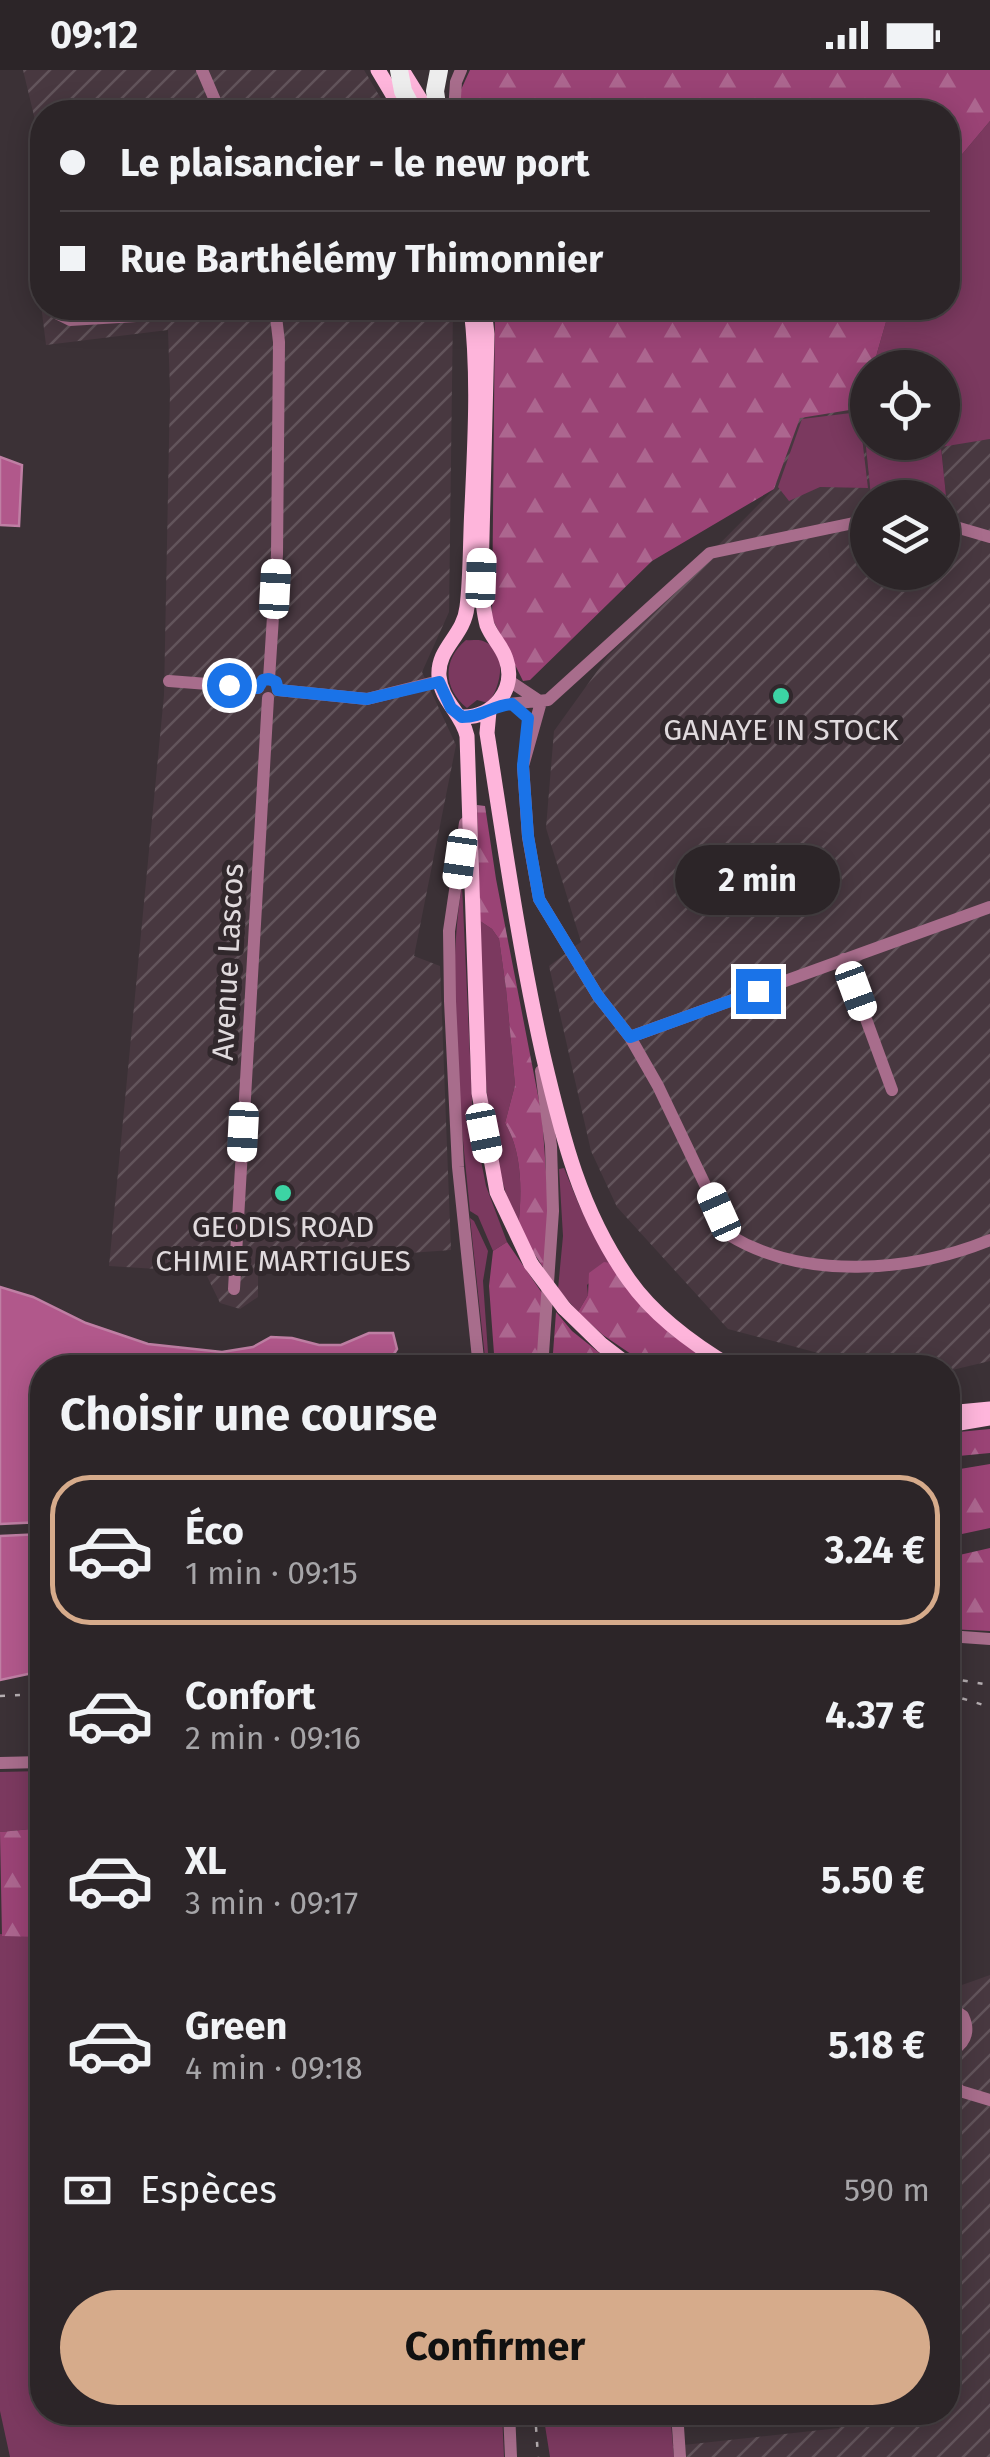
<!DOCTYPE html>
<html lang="fr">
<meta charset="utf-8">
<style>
:root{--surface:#2c2528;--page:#342d30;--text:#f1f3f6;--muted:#a6a5a8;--line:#484245;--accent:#d6ab8b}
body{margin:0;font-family:"Fira Sans",sans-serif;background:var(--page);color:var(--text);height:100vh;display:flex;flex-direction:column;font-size:38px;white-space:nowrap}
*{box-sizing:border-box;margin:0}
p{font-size:32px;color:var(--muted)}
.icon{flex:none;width:55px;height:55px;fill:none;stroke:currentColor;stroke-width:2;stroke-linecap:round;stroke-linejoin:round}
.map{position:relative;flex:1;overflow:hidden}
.side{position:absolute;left:30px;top:1285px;width:930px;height:1070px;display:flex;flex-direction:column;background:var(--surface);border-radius:40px;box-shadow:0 5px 25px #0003,0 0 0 2px var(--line)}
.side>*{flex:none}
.hud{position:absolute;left:30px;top:30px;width:930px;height:220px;border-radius:40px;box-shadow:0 5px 25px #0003,0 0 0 2px var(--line);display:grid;align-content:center;height:220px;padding:0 30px;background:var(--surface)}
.buttons{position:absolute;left:850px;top:280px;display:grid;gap:20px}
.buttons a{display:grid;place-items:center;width:110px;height:110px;border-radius:50%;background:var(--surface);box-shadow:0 5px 25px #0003,0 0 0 2px var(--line);font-size:50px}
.end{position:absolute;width:45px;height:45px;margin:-22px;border:12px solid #1a73e8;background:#fff;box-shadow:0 0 0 5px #fff}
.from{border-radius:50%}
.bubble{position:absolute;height:70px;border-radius:35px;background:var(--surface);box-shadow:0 5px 25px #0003,0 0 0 2px var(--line);font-size:32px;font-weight:700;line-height:70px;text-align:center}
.car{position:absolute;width:30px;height:60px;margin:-30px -15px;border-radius:12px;box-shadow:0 0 8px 2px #0007;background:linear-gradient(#fff 24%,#345 0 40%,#fff 0 76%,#345 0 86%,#fff 0)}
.hud b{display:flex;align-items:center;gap:35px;height:95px;font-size:38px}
.hud b+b{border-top:2px solid var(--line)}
.hud i{width:25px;height:25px;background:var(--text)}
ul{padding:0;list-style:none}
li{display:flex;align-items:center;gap:30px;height:150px;margin:0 20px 15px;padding:0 10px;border:5px solid transparent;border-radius:40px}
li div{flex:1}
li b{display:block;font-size:38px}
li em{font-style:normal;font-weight:700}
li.selected{border-color:var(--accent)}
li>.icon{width:90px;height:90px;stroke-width:1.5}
h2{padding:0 30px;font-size:45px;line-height:120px}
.pay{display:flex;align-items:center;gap:25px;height:110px;padding:0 30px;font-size:38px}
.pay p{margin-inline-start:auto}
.action{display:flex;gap:20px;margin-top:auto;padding:20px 30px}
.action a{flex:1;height:115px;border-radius:60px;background:var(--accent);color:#111;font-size:40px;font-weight:700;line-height:115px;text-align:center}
.status{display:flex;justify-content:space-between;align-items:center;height:70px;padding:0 50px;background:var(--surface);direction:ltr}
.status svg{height:28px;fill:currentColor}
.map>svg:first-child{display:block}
.industrial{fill:url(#industrial-furrows)}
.green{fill:#7b395f}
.forest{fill:url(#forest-firs)}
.water{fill:#b1588b;stroke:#bf7fa4;stroke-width:2.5}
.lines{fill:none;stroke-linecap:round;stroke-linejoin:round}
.minor{stroke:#a86d8c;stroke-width:12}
.major{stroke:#feb5db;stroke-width:15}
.highway{stroke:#ededed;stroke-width:18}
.rail{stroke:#b4adb0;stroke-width:2.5;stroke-dasharray:5 10;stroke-linecap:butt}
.major-bridge{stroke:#feb5db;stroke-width:15}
.route{stroke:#1a73e8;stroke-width:12}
.poi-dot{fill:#3cd4a4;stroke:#31282c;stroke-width:4}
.labels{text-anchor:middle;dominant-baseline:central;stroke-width:10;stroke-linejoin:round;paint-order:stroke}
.poi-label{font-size:30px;fill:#e0dadd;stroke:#31282c}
.street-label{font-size:30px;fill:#e0dadd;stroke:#31282c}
</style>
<div class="status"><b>09:12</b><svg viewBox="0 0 49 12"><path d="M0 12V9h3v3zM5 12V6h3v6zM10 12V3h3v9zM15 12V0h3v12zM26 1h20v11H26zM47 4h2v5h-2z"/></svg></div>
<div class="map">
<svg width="990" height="2387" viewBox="0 0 990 2387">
<defs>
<pattern id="industrial-furrows" width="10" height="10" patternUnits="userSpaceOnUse" patternTransform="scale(2.5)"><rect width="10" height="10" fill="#483840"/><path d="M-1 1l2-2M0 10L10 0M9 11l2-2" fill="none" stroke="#62545b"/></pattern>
<pattern id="forest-firs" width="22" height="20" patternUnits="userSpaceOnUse" patternTransform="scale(2.5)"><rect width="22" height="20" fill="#9a4375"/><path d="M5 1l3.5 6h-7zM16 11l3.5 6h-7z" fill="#ac668f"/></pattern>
</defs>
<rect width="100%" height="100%" fill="#3b3136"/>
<path class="industrial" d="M23 0H364L389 42H42V79Z
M42 181V238H453L449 542 422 602 456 675 414 886 440 896 451 1180 258 1194V1227L240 1239 220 1233 205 1202 109 1196 164 625 170 321 168 260 46 275 35 186Z
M862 338 871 427 868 428V502H942L943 444H948L941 376 990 369V1291L948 1301V1298L863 1295 728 1259 617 1137 591 1081 549 896 581 872 546 758 554 661 608 586 774 419 800 347Z
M990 1905V2387H573L839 2358 844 2343 948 2342V1920Z"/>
<path class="green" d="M990 51V369L941 377 948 445 943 444 942 428 871 427 862 338 867 318 868 372H942V298L873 297 890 238H948V101Z
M859 342 868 418 820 417 789 431 778 417 802 349Z
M466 570C472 571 478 569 483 571 509 580 501 618 488 633L477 630 467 638C443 619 442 590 466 570Z
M462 815 473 1050 486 1116 507 1172 493 1181 478 1146 470 1141C460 1038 445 917 462 815Z
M480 851 492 859 499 869 506 919 515 1015 505 1053C523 1083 522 1124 518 1159 479 1058 483 957 480 851Z
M564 1098 579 1135 610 1193 587 1215 588 1225 578 1242 558 1219 563 1166 559 1099Z
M470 1148 474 1151 488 1181 483 1211 489 1297H486Z
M42 1701V1758L0 1762V1702Z
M0 1864 42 1867V2342L502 2343 504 2387H10L0 2341Z
M543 2343H670L674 2387H550Z"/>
<path class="forest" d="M470 0H990V51L948 101V42H460L459 24Z
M495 238H890L873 297 868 298 867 318 862 338 800 348 774 419 652 491 530 610 523 611 492 548Z
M477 735 485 736 496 809 542 1046 548 1130 545 1200 518 1159C522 1124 523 1083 505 1053L515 1015 506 919 499 869 492 859 480 851Z
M507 1172 544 1226 538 1297H495L489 1216 493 1181Z
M604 1192 610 1193 723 1297H650L603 1265 578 1242 588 1225 589 1203Z
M556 1242 572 1261 617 1297H552Z
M990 1359V1383L948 1387V1363Z
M990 1394V1458L948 1467V1401Z
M990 1478V1561L948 1559 955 1486Z
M42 1758V1867L2 1866 0 1762Z"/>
<path class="water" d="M0 387 22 395 19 456 0 455Z
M0 1217 33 1227 86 1253 148 1274 222 1282 253 1277 271 1267 292 1268 319 1275H341L369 1263H393L397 1279 386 1297 42 1298V1452L0 1454Z
M42 1464V1601L0 1610V1466Z"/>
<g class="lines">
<path class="minor" d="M202 0 220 42
M454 42 456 12 461 0
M53 238 58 244 70 250 269 238
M942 453 990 467
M269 609 277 484 279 272 275 238
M508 610 541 632
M169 611 258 618
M278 620 367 629 439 611
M541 632 523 696 528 767 539 829 598 926 630 967 658 1016 729 1165C804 1211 911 1202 990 1170
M498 635 548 630 710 483 868 450
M465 753 449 861 450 931 458 1097 479 1298
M844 889 892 1020
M630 967 990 837
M541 1001 551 1076 553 1141 542 1298
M234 1219 268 628
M948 1566 990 1569
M0 1693 42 1692
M948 1936 963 1946C971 1963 964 1976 948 1982
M950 2009 960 2021 990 2030
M509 2342 511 2387
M677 2342 680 2387"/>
<path class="major" d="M378 0 403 42
M402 0 428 42
M471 238C479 303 475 372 472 437 470 470 471 505 467 537 464 566 437 578 439 606 441 631 462 643 467 666L479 1023 497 1122 531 1194
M489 641 487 663C504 771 519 878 543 985 562 1066 580 1141 629 1210 655 1247 694 1275 733 1298
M463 647C493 648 517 619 506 589 502 576 492 568 487 555 483 540 482 524 481 508L487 264 484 238
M564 1238 602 1275 632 1298
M948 1343 990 1339
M948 1355 990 1348"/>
<path class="highway" d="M399 0 403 21 414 42
M438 42 435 21 439 0"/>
<path class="rail" d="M948 1608 990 1615
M948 1624 990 1637
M0 1626 42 1624
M535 2342 538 2387"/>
<path class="major-bridge" d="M531 1194 564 1238"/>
</g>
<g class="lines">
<path class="route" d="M229 615 258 618 263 610 269 609 276 612 278 620 367 629 439 612 451 638 462 647C483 647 493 635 512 634L528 648 523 696 528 766 539 829 598 926 630 967 758 921"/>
</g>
<g class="poi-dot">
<circle cx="781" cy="626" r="10"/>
<circle cx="283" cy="1123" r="10"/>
</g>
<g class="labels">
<g class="poi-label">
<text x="781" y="660">GANAYE IN STOCK</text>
<text x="283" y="1157">GEODIS ROAD<tspan x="283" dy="34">CHIMIE MARTIGUES</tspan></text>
</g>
<g class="street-label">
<text transform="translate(228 892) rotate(-87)">Avenue Lascos</text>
</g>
</g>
</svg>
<div class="buttons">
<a><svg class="icon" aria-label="locate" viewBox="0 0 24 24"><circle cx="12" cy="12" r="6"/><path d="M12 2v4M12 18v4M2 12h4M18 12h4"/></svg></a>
<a><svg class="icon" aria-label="layers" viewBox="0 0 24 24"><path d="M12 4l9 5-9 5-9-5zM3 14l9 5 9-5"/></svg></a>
</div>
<i class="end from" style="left:229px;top:615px"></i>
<i class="end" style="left:758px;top:921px"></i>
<div class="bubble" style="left:675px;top:775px;width:165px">2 min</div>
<i class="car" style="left:481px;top:508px;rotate:2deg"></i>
<i class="car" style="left:275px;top:519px;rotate:3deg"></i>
<i class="car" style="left:460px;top:789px;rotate:188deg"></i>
<i class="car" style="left:856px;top:921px;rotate:160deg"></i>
<i class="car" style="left:243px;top:1062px;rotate:183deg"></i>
<i class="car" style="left:484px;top:1063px;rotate:169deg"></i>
<i class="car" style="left:719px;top:1142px;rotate:336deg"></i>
<div class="hud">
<b><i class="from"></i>Le plaisancier - le new port</b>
<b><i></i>Rue Barthélémy Thimonnier</b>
</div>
<section class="side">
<h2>Choisir une course</h2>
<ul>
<li class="selected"><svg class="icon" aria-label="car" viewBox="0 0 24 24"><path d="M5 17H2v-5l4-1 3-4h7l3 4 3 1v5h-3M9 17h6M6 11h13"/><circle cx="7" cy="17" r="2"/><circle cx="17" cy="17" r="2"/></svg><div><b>Éco</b><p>1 min · 09:15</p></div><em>3.24 €</em></li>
<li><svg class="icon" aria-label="car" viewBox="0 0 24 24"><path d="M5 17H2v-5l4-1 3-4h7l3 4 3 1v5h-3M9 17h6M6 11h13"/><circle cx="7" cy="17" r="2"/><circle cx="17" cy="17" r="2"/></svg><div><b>Confort</b><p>2 min · 09:16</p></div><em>4.37 €</em></li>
<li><svg class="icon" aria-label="car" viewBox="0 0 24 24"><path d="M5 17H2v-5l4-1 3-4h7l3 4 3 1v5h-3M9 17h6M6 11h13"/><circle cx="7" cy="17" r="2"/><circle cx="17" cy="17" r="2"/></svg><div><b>XL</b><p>3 min · 09:17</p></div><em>5.50 €</em></li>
<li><svg class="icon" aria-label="car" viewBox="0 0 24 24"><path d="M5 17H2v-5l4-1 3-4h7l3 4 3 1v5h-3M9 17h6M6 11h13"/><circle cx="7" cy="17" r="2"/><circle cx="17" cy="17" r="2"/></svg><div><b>Green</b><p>4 min · 09:18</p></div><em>5.18 €</em></li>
</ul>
<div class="pay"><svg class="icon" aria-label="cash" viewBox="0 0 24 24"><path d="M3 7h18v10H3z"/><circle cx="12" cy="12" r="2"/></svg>Espèces<p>590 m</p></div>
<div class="action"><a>Confirmer</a></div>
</section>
</div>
